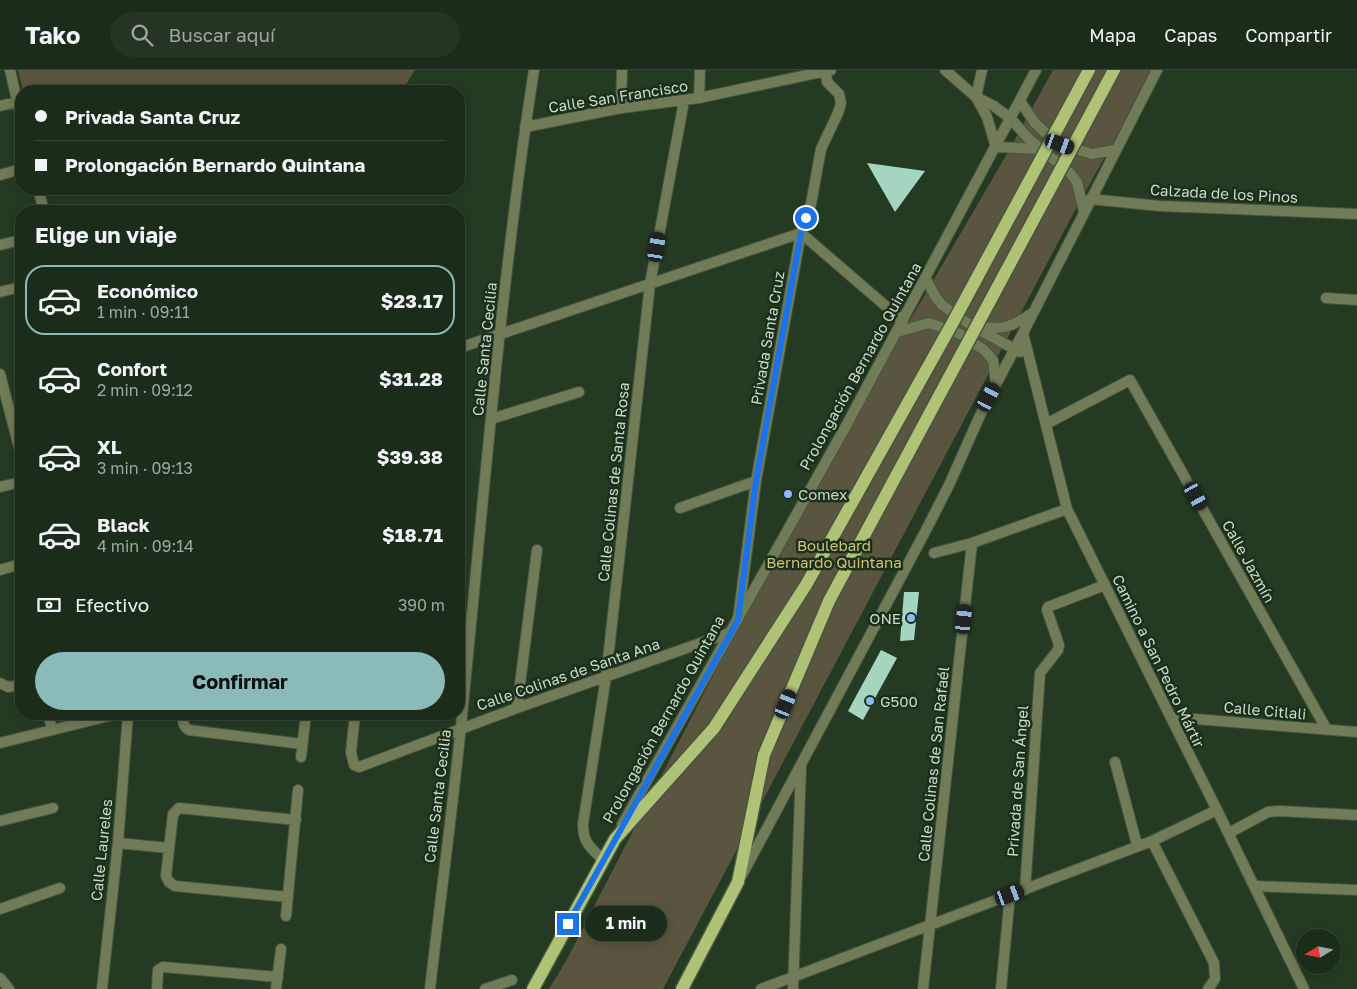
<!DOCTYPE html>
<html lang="es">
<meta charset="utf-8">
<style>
:root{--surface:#1c2c1a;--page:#253423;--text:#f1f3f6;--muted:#a0a7a2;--line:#3a4839;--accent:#8bbbb9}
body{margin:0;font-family:"Golos Text",sans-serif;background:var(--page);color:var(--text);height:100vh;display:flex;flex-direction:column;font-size:19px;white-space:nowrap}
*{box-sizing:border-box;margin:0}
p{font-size:16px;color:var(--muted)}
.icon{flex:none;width:28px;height:28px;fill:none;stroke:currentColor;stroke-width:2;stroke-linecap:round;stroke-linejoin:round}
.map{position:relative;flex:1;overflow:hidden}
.panel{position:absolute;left:15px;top:135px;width:450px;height:515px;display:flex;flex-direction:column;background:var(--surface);border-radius:20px;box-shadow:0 2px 12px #0003,0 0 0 1px var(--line)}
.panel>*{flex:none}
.banner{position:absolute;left:15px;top:15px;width:450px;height:110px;border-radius:20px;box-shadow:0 2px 12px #0003,0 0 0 1px var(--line);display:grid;align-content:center;height:110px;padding:0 20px;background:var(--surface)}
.needle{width:32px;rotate:260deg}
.controls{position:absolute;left:1296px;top:859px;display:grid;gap:10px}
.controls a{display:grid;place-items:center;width:45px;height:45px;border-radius:50%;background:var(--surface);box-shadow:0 2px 12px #0003,0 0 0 1px var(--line);font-size:25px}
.end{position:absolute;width:22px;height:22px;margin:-11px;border:6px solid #1a73e8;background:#fff;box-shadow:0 0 0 2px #fff}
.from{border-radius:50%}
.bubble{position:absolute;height:35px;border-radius:18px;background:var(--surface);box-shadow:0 2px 12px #0003,0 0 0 1px var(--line);font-size:16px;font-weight:700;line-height:35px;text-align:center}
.car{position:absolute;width:15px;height:30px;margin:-15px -8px;border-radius:6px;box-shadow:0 0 4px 1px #0007;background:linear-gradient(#222 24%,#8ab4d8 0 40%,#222 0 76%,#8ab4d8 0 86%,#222 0)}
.banner b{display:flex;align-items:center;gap:18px;height:48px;font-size:19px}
.banner b+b{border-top:1px solid var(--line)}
.banner i{width:12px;height:12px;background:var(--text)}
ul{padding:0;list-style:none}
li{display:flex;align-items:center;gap:15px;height:70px;margin:0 10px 8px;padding:0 10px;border:2px solid transparent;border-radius:20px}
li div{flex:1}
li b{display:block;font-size:19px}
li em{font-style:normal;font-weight:700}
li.on{border-color:var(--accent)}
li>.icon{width:45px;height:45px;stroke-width:1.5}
h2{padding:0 20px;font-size:22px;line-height:60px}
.pay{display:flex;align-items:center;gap:12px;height:55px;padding:0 20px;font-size:19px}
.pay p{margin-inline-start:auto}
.button{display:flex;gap:10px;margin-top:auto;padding:10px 20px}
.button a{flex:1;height:58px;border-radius:30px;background:var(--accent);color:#111;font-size:20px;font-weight:700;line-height:58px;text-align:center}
header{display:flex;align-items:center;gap:30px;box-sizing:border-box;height:70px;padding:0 25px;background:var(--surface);border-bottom:1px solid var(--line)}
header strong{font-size:24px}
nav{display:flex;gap:28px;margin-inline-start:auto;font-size:18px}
.search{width:350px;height:45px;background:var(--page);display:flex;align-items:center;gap:12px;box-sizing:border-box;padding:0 18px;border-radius:28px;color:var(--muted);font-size:19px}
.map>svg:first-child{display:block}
.green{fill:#5a553e}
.building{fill:#a5d6c0}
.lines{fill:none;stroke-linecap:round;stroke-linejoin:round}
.minor-casing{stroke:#435741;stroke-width:12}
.tertiary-casing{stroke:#435741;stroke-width:12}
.primary-casing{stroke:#435741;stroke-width:15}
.minor{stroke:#727b57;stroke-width:10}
.tertiary{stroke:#727b57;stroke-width:10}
.primary{stroke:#afc276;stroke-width:12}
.primary-bridge-casing{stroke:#435741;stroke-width:15;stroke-linecap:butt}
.primary-bridge{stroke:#afc276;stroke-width:12}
.route{stroke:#1a73e8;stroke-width:6}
.poi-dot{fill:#8bbafc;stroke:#1b301a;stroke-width:2}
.labels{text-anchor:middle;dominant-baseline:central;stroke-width:5;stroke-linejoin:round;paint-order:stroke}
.street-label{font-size:15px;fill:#ccd9cb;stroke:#1b301a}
.poi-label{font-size:15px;fill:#ccd9cb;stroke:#1b301a;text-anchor:start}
.park-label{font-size:15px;fill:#cfc07c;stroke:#1b301a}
</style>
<header>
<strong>Tako</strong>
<div class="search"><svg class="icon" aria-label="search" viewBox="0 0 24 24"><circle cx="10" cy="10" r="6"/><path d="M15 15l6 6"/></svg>Buscar aquí</div>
<nav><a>Mapa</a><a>Capas</a><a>Compartir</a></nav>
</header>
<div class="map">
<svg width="1357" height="919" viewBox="0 0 1357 919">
<rect width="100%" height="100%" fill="#253a23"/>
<path class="green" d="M18 0H415L402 21H23Z
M1053 0H1154L1080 131 663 919H549L566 891 789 458 1008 82Z"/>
<path class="building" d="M867 93 925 101 895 142Z
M904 522H919L914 570 900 571Z
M881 580 897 588 863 650 848 641Z"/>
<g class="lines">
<defs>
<path id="minor" d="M10 0 21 48
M976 27 982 0
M699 28 700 0
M0 36 17 32
M621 38 622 0
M525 57 621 38 699 28 831 0
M0 105 21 99
M38 119 44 141
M1090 129 1160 136 1357 144
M0 175 21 170
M0 222 21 217
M1326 228 1357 230
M459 278 801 163 903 251
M0 304 21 385
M491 349 579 322
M1046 354 1130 310 1327 660
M0 417 21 412
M680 438 756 411
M934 483 972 473 1067 439
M0 500 21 494
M738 549 756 411 801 163 811 134 821 79 838 43 841 33 839 24 827 12 826 1
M0 613 8 617 21 615
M517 638 537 480
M48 644 52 659
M183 644C183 651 182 656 189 660L302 674
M355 644 351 682 354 695 359 697 517 638 729 563
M1171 647 1357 662
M0 673 117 644
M301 687 306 644
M1115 692 1137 775
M0 751 53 738
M1229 763 1268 742 1279 741 1357 745
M1152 771 1214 893 1215 909 1208 919
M118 773 169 778
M603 790C590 777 583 773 583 754L606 607 650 214 684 31
M1254 816 1357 820
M1025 820 1040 603 1058 580 1059 575 1047 540 1048 537 1105 515
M288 827 175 816 169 812 166 806 173 744 179 738 296 750
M0 839 60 818
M286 846 298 720
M102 919 118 773 128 644
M157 919 158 900 163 897 278 907
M276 919 281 879
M430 919C440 831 452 744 461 656 483 437 500 218 534 0
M485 919 512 910
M761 919 1152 771 1217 740
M923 919 972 473
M1001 919 1010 825"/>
<path id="tertiary" d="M945 0 976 27 994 36 1011 49 1028 68 1070 103 1077 112 1084 142
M976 27 987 47 996 77
M1020 31 1035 53 1052 69 1060 74 1092 84 1115 80
M996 77 1041 79
M926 209 935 226 942 235 972 256 1020 282
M976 257C1004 259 1009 259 1032 243
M897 262 929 253 960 264 984 280 993 290 996 314
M1023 263 1067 439 1217 740 1304 919
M622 755 846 356 1036 0
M742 805 925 462 949 415 982 341 1023 263 1157 0
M0 908 9 919
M793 919 801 697"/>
<path id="primary" d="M533 919 615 769 714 658
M682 919 738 812 764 685"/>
</defs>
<use href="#minor" class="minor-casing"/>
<use href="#tertiary" class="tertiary-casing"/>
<use href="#primary" class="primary-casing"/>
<use href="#minor" class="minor"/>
<use href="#tertiary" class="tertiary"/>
<use href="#primary" class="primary"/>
<defs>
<path id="primary-bridge" d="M714 658 806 515 952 254 1089 0
M764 685 829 531 1114 0"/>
</defs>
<use href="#primary-bridge" class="primary-bridge-casing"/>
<use href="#primary-bridge" class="primary-bridge"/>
</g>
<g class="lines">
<path class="route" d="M568 854 738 550 756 411 801 163 806 148"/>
</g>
<g class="poi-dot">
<circle cx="788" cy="424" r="5"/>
<circle cx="911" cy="548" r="5"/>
<circle cx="870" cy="631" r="5"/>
</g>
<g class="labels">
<g class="street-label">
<text transform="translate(618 26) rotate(-9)">Calle San Francisco</text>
<text transform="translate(1224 123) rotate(3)">Calzada de los Pinos</text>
<text transform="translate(767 268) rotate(-80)">Privada Santa Cruz</text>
<text transform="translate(484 279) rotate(-84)">Calle Santa Cecilia</text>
<text transform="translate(860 296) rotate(-61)">Prolongación Bernardo Quintana</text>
<text transform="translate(613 412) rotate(-84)">Calle Colinas de Santa Rosa</text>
<text transform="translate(1249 491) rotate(61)">Calle Jazmín</text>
<text transform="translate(1159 591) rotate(64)">Camino a San Pedro Mártir</text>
<text transform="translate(568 604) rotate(-19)">Calle Colinas de Santa Ana</text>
<text transform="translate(1265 640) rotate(5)">Calle Citlali</text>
<text transform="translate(663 649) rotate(-61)">Prolongación Bernardo Quintana</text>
<text transform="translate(933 694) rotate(-84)">Calle Colinas de San Rafaél</text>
<text transform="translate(1017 711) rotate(-86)">Privada de San Ángel</text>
<text transform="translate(437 726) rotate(-83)">Calle Santa Cecilia</text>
<text transform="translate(101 780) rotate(-84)">Calle Laureles</text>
</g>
<g class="poi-label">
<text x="798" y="424">Comex</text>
<text x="901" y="548" text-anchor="end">ONE</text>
<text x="880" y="631">G500</text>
</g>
<g class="park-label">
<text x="834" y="475">Boulebard<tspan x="834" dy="17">Bernardo Quintana</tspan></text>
</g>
</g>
</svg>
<div class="controls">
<a><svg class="needle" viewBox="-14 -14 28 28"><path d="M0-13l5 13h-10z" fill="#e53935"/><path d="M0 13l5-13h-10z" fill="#a0a7a2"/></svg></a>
</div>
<i class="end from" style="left:806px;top:148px"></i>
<i class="end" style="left:568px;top:854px"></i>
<div class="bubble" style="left:585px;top:836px;width:82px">1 min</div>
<i class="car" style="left:1060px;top:74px;rotate:110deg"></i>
<i class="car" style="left:657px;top:177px;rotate:10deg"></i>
<i class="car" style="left:989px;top:327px;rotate:28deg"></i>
<i class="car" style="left:1196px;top:426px;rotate:151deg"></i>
<i class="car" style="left:964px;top:549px;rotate:6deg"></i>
<i class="car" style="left:786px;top:634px;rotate:22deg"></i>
<i class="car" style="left:1010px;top:825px;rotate:70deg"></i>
<div class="banner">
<b><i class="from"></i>Privada Santa Cruz</b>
<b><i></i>Prolongación Bernardo Quintana</b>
</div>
<section class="panel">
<h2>Elige un viaje</h2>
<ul>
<li class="on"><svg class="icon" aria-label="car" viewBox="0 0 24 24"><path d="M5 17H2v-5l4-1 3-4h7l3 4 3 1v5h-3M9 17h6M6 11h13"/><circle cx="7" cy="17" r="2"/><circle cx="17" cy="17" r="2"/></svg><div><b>Económico</b><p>1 min · 09:11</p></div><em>$23.17</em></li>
<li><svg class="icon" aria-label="car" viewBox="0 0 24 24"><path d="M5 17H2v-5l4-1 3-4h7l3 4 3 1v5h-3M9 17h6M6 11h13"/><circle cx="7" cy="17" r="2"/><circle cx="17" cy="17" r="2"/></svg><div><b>Confort</b><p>2 min · 09:12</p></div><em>$31.28</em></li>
<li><svg class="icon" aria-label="car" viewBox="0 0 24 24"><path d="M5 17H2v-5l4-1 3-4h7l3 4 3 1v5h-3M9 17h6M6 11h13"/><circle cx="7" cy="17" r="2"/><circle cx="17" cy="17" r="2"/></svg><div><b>XL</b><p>3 min · 09:13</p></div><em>$39.38</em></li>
<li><svg class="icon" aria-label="car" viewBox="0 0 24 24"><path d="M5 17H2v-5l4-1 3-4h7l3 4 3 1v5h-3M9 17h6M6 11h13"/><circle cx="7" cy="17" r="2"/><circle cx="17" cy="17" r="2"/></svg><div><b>Black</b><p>4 min · 09:14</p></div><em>$18.71</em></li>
</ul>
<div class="pay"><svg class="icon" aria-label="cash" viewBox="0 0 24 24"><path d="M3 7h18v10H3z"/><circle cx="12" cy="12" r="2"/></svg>Efectivo<p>390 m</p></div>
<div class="button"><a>Confirmar</a></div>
</section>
</div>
